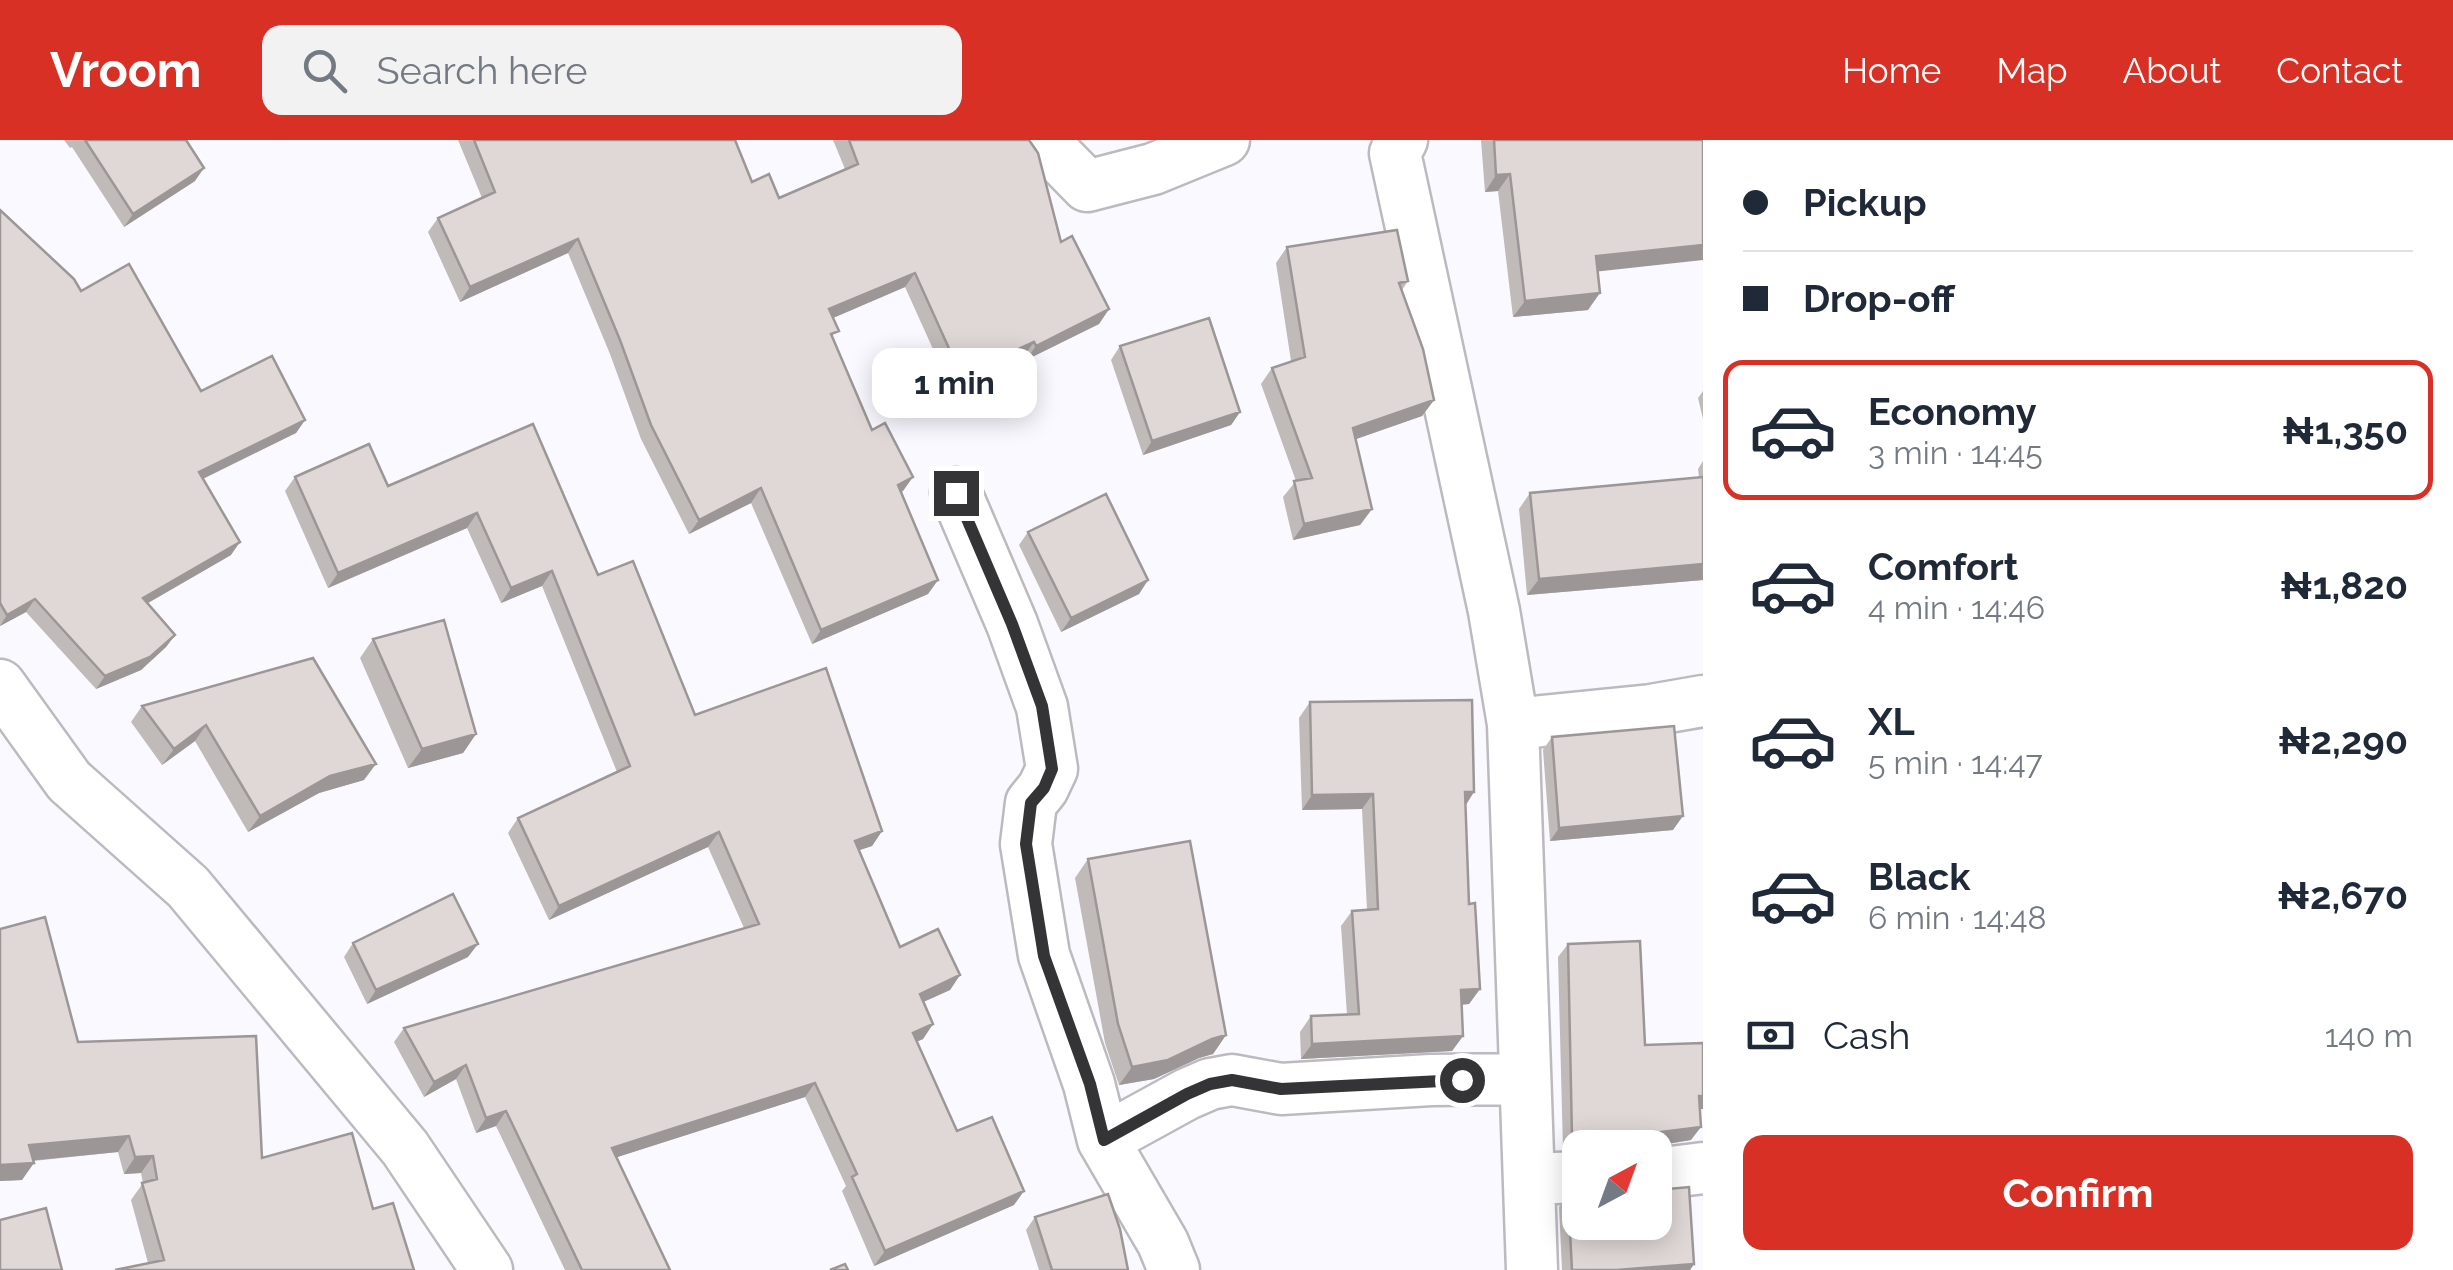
<!DOCTYPE html>
<meta charset="utf-8">
<style>
:root{--surface:#fff;--page:#f2f2f3;--text:#1f2937;--muted:#747a83;--line:#e0e1e3;--accent:#d93025}
body{margin:0;font-family:Raleway,sans-serif;background:var(--page);color:var(--text);height:100vh;display:flex;flex-direction:column;font-size:38px;white-space:nowrap}
*{box-sizing:border-box;margin:0}
p{font-size:32px;color:var(--muted)}
.icon{flex:none;width:55px;height:55px;fill:none;stroke:currentColor;stroke-width:2;stroke-linecap:round;stroke-linejoin:round}
.map{position:relative;flex:1;overflow:hidden}
.details{display:flex;flex-direction:column;background:var(--surface);width:750px}
.details>*{flex:none}
.banner{display:grid;align-content:center;height:220px;padding:0 40px;background:var(--surface)}
.needle{width:65px;rotate:41deg}
.tools{position:absolute;left:1562px;top:990px;display:grid;gap:20px}
.tools a{display:grid;place-items:center;width:110px;height:110px;border-radius:20px;background:var(--surface);box-shadow:0 5px 25px #0003;font-size:50px}
.end{position:absolute;width:45px;height:45px;margin:-22px;border:12px solid #343335;background:#fff;box-shadow:0 0 0 5px #fff}
.from{border-radius:50%}
.bubble{position:absolute;height:70px;border-radius:20px;background:var(--surface);box-shadow:0 5px 25px #0003;font-size:32px;font-weight:700;line-height:70px;text-align:center}
.banner b{display:flex;align-items:center;gap:35px;height:95px;font-size:38px}
.banner b+b{border-top:2px solid var(--line)}
.banner i{width:25px;height:25px;background:var(--text)}
ul{padding:0;list-style:none}
li{display:flex;align-items:center;gap:30px;height:140px;margin:0 20px 15px;padding:0 20px;border:5px solid transparent;border-radius:20px}
li div{flex:1}
li b{display:block;font-size:38px}
li em{font-style:normal;font-weight:700}
li.selected{border-color:var(--accent)}
li>.icon{width:90px;height:90px;stroke-width:1.5}
.pay{display:flex;align-items:center;gap:25px;height:110px;padding:0 40px;font-size:38px}
.pay p{margin-inline-start:auto}
.action{display:flex;gap:20px;margin-top:auto;padding:20px 40px}
.action a{flex:1;height:115px;border-radius:20px;background:var(--accent);color:#fff;font-size:40px;font-weight:700;line-height:115px;text-align:center}
header{display:flex;align-items:center;gap:60px;box-sizing:border-box;height:140px;padding:0 50px;background:var(--accent);color:#fff}
header strong{font-size:48px}
nav{display:flex;gap:55px;margin-inline-start:auto;font-size:35px}
.search{width:700px;height:90px;background:var(--page);display:flex;align-items:center;gap:25px;box-sizing:border-box;padding:0 35px;border-radius:20px;color:var(--muted);font-size:38px}
main{display:flex;flex:1;min-height:0}
.map>svg:first-child{display:block}
.lines{fill:none;stroke-linecap:round;stroke-linejoin:round}
.street-casing{stroke:#bcbac0;stroke-width:55}
.street{stroke:#fff;stroke-width:50}
.wall{fill:#c0bab8}
.shaded-wall{fill:#9c9796}
.building{fill:#dfd8d6;stroke:#9c9796;stroke-width:2.5}
.route{stroke:#343335;stroke-width:12}
</style>
<header>
<strong>Vroom</strong>
<div class="search"><svg class="icon" aria-label="search" viewBox="0 0 24 24"><circle cx="10" cy="10" r="6"/><path d="M15 15l6 6"/></svg>Search here</div>
<nav><a>Home</a><a>Map</a><a>About</a><a>Contact</a></nav>
</header>
<main>
<div class="map">
<svg width="1703" height="1130" viewBox="0 0 1703 1130">
<rect width="100%" height="100%" fill="#faf9ff"/>
<g class="lines">
<defs>
<path id="street" d="M1042 0 1087 46 1153 29 1224 0
M1402 0 1395 13 1494 471 1513 584 1532 1130
M956 353 1012 484 1042 567 1052 629 1043 648 1031 663 1026 704 1044 815 1089 944 1103 1000
M0 545 69 641 188 747 405 1008 487 1130
M1513 584 1651 570 1703 561
M1655 1034 1703 1028
M1531 1039 1580 1037
M1174 1130 1163 1103 1103 1000 1187 954 1210 944 1232 940 1281 949 1431 940 1525 939"/>
</defs>
<use href="#street" class="street-casing"/>
<use href="#street" class="street"/>
</g>
<path class="wall" d="M64 0H186L195 41 124 87 72 7 70 8Z
M458 0H735L752 42 779 58 845 29 833 0H1029L1061 102 1109 169 1099 184 1026 220 1024 216 951 249 905 147 833 178V199L872 290 903 351 901 352 938 440 928 454 812 504 751 363 689 394 641 299 610 214 568 113 460 162 428 92 438 78 482 58Z
M1481 0H1703L1597 131 1588 170 1513 177 1498 51 1485 52Z
M0 70 81 151 201 251 305 280 296 293 203 339 231 415 148 463 175 495 166 507 141 530 96 549 26 472 0 486Z
M1287 107 1408 141 1402 150 1434 260 1422 276 1356 299 1372 369 1360 385 1293 400 1283 357 1296 341 1261 244 1272 228 1291 221 1276 123Z
M1120 206 1240 272 1231 285 1143 315 1111 220Z
M1703 251V279L1698 258Z
M533 284 598 435 695 575 882 691 872 706 859 710 900 807 960 835 950 850 923 862 933 884 923 899 916 902 957 991 1014 1065 874 1126 842 1051 846 1046 805 957 617 1017 670 1130H565L496 986 476 993 456 939 424 957 394 902 404 888 744 788 708 707 549 780 508 693 518 678 617 632 542 446 501 463 467 388 328 448 285 351 295 337 388 346Z
M1703 321V440L1527 455 1519 369 1530 353 1699 337 1698 329Z
M1028 392 1148 440 1139 454 1061 492 1019 405Z
M373 499 476 594 463 613 408 628 360 518Z
M313 518 364 640 319 653 248 692 195 601 162 625 131 582 142 566Z
M1310 562 1465 665 1469 764 1480 849 1469 864 1462 865 1463 896 1452 911 1301 919 1300 892 1311 876 1347 875 1341 786 1352 771 1367 770 1362 669 1302 670 1299 578Z
M1552 597 1673 690 1550 701 1543 610Z
M1088 719 1226 895 1213 914 1199 918 1154 939 1119 945 1105 903 1075 738Z
M0 789 78 902 262 1018 373 1069 414 1130 148 1123 131 1060 143 1043 141 1033 124 1034 118 1012 33 1021 22 1040 0 1041Z
M353 803 468 817 367 864 344 817Z
M1568 804 1645 905 1700 969 1691 1000 1646 1008 1563 1009 1558 817Z
M1568 1053 1694 1124 1690 1130H1562L1559 1067Z
M1035 1077 1128 1130H1039L1026 1090Z"/>
<path class="shaded-wall" d="M204 28 195 41 124 87 133 74Z
M1510 34 1498 51 1485 52 1496 35Z
M578 99 568 113 460 162 470 147Z
M1703 105V120L1584 133 1596 116Z
M915 133 905 147 819 184 829 169Z
M1600 153 1588 170 1513 177 1525 161Z
M1109 169 1099 184 1026 220 1036 206Z
M1034 202 1024 216 951 249 961 235Z
M1434 260 1422 276 1342 304 1353 288Z
M1240 272 1231 285 1143 315 1152 301Z
M305 280 296 293 190 345 199 332Z
M913 337 903 351 888 359 898 345Z
M761 348 751 363 689 394 699 380Z
M1372 369 1360 385 1293 400 1304 384Z
M477 373 467 388 328 448 338 433Z
M240 402 231 415 134 471 143 458Z
M1703 424V440L1527 455 1539 439Z
M552 431 542 446 501 463 511 448Z
M938 440 928 454 812 504 821 490Z
M1148 440 1139 454 1061 492 1071 478Z
M35 459 26 472 0 486 7 475Z
M175 495 166 507 141 530 96 549 105 536Z
M206 585 195 601 162 625 174 609Z
M476 594 463 613 408 628 422 609Z
M376 624 364 640 319 653 248 692 260 676 330 636Z
M1465 652H1474L1464 668Z
M1373 654 1362 669 1302 670 1312 655Z
M1683 676 1673 690 1550 701 1559 688Z
M882 691 872 706 845 715 855 701Z
M719 692 708 707 549 780 559 766Z
M478 804 468 817 367 864 376 850Z
M960 835 950 850 910 868 920 854Z
M1480 849 1469 864 1450 865 1461 850Z
M933 884 923 899 902 908 913 893Z
M1226 895 1213 914 1199 918 1154 939 1119 945 1132 927 1212 899Z
M1463 896 1452 911 1301 919 1312 904Z
M466 925 456 939 424 957 434 942Z
M815 943 805 957 602 1022 612 1008Z
M1699 956H1703V969H1690Z
M506 971 496 986 476 993 486 978Z
M1701 987 1691 1000 1639 1008 1648 997 1661 992Z
M129 996 118 1012 17 1022 29 1005Z
M1572 996 1604 999 1597 1008H1580V1011L1563 1009Z
M153 1016 141 1033 124 1034 135 1017Z
M34 1023 22 1040 0 1041V1025Z
M1024 1051 1014 1065 874 1126 885 1111Z
M1694 1124 1690 1130H1616Z"/>
<path class="building" d="M85 0H186L204 28 133 74Z
M474 0H735L752 42 769 34 779 58 858 24 849 0H1029L1038 13 1061 102 1072 96 1109 169 1036 206 1034 202 961 235 915 133 829 169 839 191 831 194 872 290 885 283 913 337 898 345 938 440 821 490 761 348 699 380 651 285 620 200 578 99 470 147 438 78 495 52Z
M1494 0H1703V105L1596 116 1600 153 1525 161 1510 34 1496 35Z
M0 70 74 139 81 151 129 124 201 251 272 216 305 280 199 332 240 402 143 458 175 495 150 517 105 536 35 459 7 475 0 463Z
M1397 90 1408 141 1399 143 1423 209 1434 260 1353 288 1372 369 1304 384 1294 341 1312 338 1272 228 1305 217 1287 107Z
M1209 178 1240 272 1152 301 1120 206Z
M533 284 598 435 633 421 695 575 826 528 882 691 855 701 900 807 938 789 960 835 920 854 933 884 913 893 957 991 992 977 1024 1051 885 1111 852 1037 857 1034 815 943 612 1008 670 1130H582L506 971 486 978 466 925 434 942 404 888 759 784 719 692 559 766 518 678 630 626 552 431 511 448 477 373 338 433 295 337 369 304 388 346Z
M1703 337V424L1539 439 1530 353Z
M1106 354 1148 440 1071 478 1028 392Z
M444 480 476 594 422 609 373 499Z
M313 518 376 624 330 636 260 676 206 585 174 609 142 566Z
M1472 560 1474 652H1465L1469 764 1475 763 1480 849 1461 850 1463 896 1312 904 1311 876 1359 874 1352 771 1378 769 1373 654 1312 655 1310 562Z
M1674 586 1683 676 1559 688 1552 597Z
M1190 701 1226 895 1212 899 1168 920 1132 927 1118 884 1088 719Z
M453 754 478 804 376 850 353 803Z
M45 777 78 902 256 896 262 1018 352 993 373 1069 393 1063 414 1130H115L164 1120 142 1043 157 1039 153 1016 135 1017 129 996 29 1005 34 1023 0 1025V789Z
M1640 801 1645 905 1703 903V956H1699L1701 987 1661 992 1648 997 1639 1008H1612L1604 999 1572 996 1568 804Z
M1655 1047 1668 1049 1689 1047 1694 1124 1616 1130H1572L1568 1053 1580 1052V1082H1655Z
M1108 1054 1120 1089 1128 1130H1052L1035 1077Z
M46 1068 62 1130H0V1080Z
M845 1124 848 1130H830Z"/>
<g class="lines">
<path class="route" d="M956 353 1012 484 1042 566 1052 629 1044 648 1031 663 1026 704 1044 816 1090 944 1104 1000 1187 954 1210 944 1232 940 1281 949 1462 940"/>
</g>
</svg>
<div class="tools">
<a><svg class="needle" viewBox="-14 -14 28 28"><path d="M0-13l5 13h-10z" fill="#e53935"/><path d="M0 13l5-13h-10z" fill="#747a83"/></svg></a>
</div>
<i class="end from" style="left:1462px;top:940px"></i>
<i class="end" style="left:956px;top:353px"></i>
<div class="bubble" style="left:872px;top:208px;width:165px">1 min</div>
</div>
<section class="details">
<div class="banner">
<b><i class="from"></i>Pickup</b>
<b><i></i>Drop-off</b>
</div>
<ul>
<li class="selected"><svg class="icon" aria-label="car" viewBox="0 0 24 24"><path d="M5 17H2v-5l4-1 3-4h7l3 4 3 1v5h-3M9 17h6M6 11h13"/><circle cx="7" cy="17" r="2"/><circle cx="17" cy="17" r="2"/></svg><div><b>Economy</b><p>3 min · 14:45</p></div><em>₦1,350</em></li>
<li><svg class="icon" aria-label="car" viewBox="0 0 24 24"><path d="M5 17H2v-5l4-1 3-4h7l3 4 3 1v5h-3M9 17h6M6 11h13"/><circle cx="7" cy="17" r="2"/><circle cx="17" cy="17" r="2"/></svg><div><b>Comfort</b><p>4 min · 14:46</p></div><em>₦1,820</em></li>
<li><svg class="icon" aria-label="car" viewBox="0 0 24 24"><path d="M5 17H2v-5l4-1 3-4h7l3 4 3 1v5h-3M9 17h6M6 11h13"/><circle cx="7" cy="17" r="2"/><circle cx="17" cy="17" r="2"/></svg><div><b>XL</b><p>5 min · 14:47</p></div><em>₦2,290</em></li>
<li><svg class="icon" aria-label="car" viewBox="0 0 24 24"><path d="M5 17H2v-5l4-1 3-4h7l3 4 3 1v5h-3M9 17h6M6 11h13"/><circle cx="7" cy="17" r="2"/><circle cx="17" cy="17" r="2"/></svg><div><b>Black</b><p>6 min · 14:48</p></div><em>₦2,670</em></li>
</ul>
<div class="pay"><svg class="icon" aria-label="cash" viewBox="0 0 24 24"><path d="M3 7h18v10H3z"/><circle cx="12" cy="12" r="2"/></svg>Cash<p>140 m</p></div>
<div class="action"><a>Confirm</a></div>
</section>
</main>
